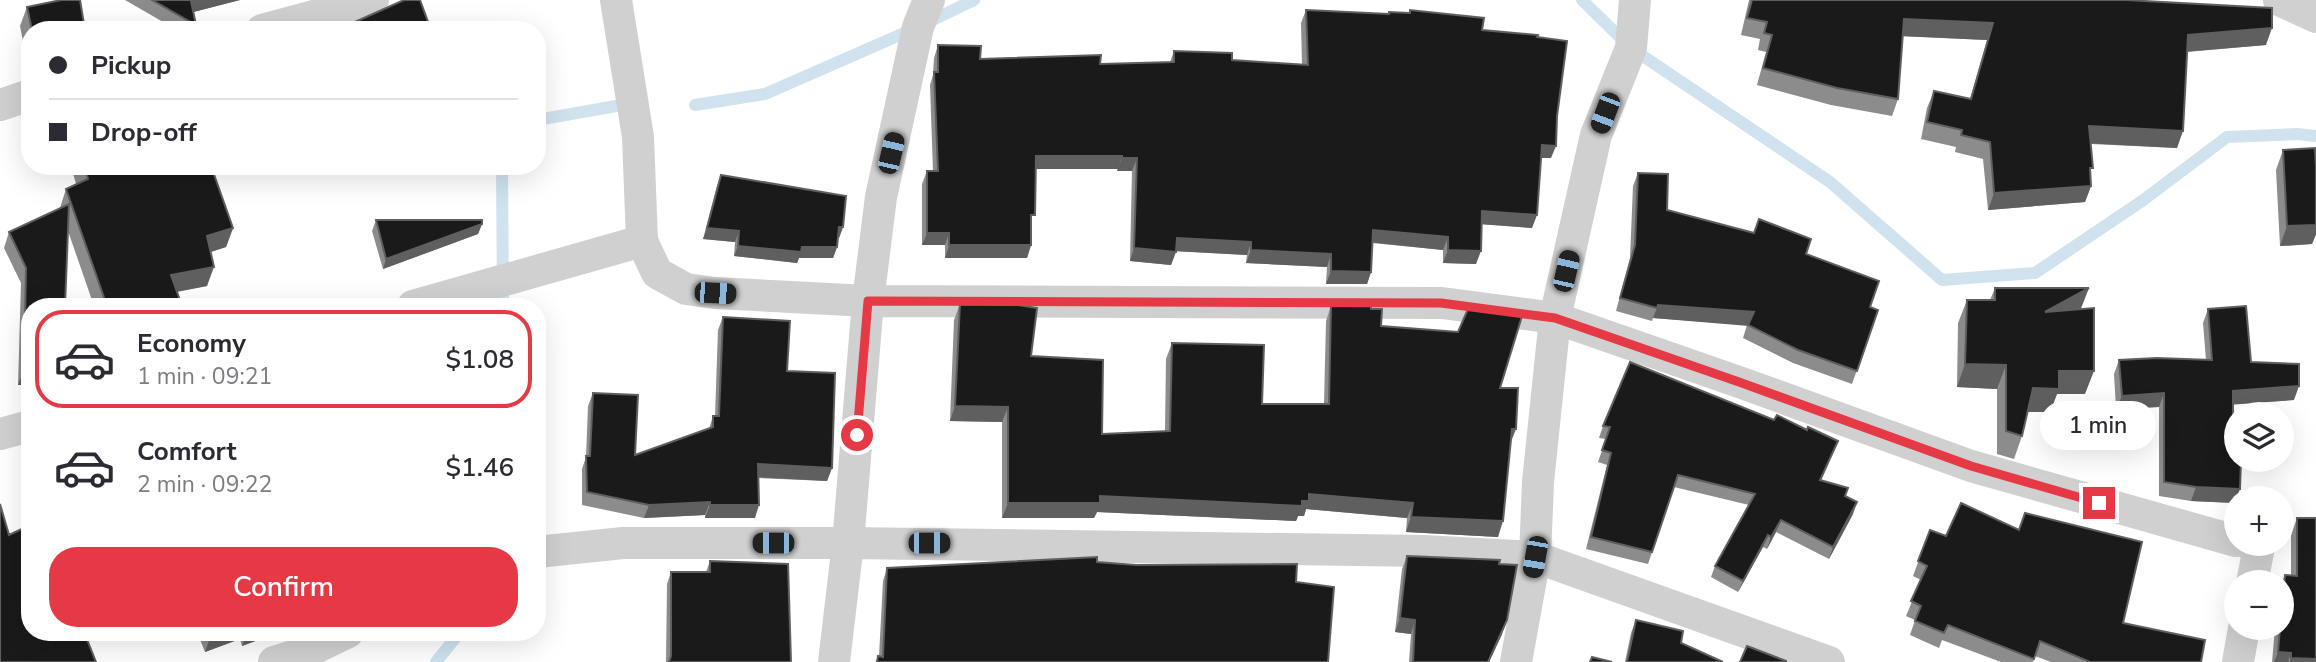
<!DOCTYPE html>
<meta charset="utf-8">
<style>
:root{--surface:#fff;--page:#f2f2f3;--text:#2b2b33;--muted:#7c7c81;--line:#e1e1e2;--accent:#e63946}
body{margin:0;font-family:"Nunito Sans",sans-serif;background:var(--page);color:var(--text);height:100vh;display:flex;flex-direction:column;font-size:26px;white-space:nowrap}
*{box-sizing:border-box;margin:0}
p{font-size:23px;color:var(--muted)}
.icon{flex:none;width:38px;height:38px;fill:none;stroke:currentColor;stroke-width:2;stroke-linecap:round;stroke-linejoin:round}
.map{position:relative;flex:1;overflow:hidden}
.drawer{position:absolute;left:21px;top:298px;width:525px;height:343px;display:flex;flex-direction:column;background:var(--surface);border-radius:28px;box-shadow:0 7px 28px #0002}
.drawer>*{flex:none}
.banner{position:absolute;left:21px;top:21px;width:525px;height:154px;border-radius:28px;box-shadow:0 7px 28px #0002;display:grid;align-content:center;height:154px;padding:0 28px;background:var(--surface)}
.buttons{position:absolute;left:2224px;top:402px;display:grid;gap:14px}
.buttons a{display:grid;place-items:center;width:70px;height:70px;border-radius:50%;background:var(--surface);box-shadow:0 7px 28px #0002;font-size:35px}
.end{position:absolute;width:32px;height:32px;margin:-16px;border:9px solid #e63946;background:#fff;box-shadow:0 0 0 4px #fff}
.from{border-radius:50%}
.bubble{position:absolute;height:49px;border-radius:24px;background:var(--surface);box-shadow:0 7px 28px #0002;font-size:23px;font-weight:600;line-height:49px;text-align:center}
.car{position:absolute;width:21px;height:42px;margin:-21px -10px;border-radius:9px;box-shadow:0 0 5px 2px #0007;background:linear-gradient(#222 24%,#8ab4d8 0 40%,#222 0 76%,#8ab4d8 0 86%,#222 0)}
.banner b{display:flex;align-items:center;gap:24px;height:66px;font-size:26px}
.banner b+b{border-top:2px solid var(--line)}
.banner i{width:18px;height:18px;background:var(--text)}
ul{padding:12px 0 0;list-style:none}
li{display:flex;align-items:center;gap:21px;height:98px;margin:0 14px 10px;padding:0 14px;border:4px solid transparent;border-radius:28px}
li div{flex:1}
li b{display:block;font-size:26px}
li em{font-style:normal;font-weight:600}
li.on{border-color:var(--accent)}
li>.icon{width:63px;height:63px;stroke-width:1.5}
.action{display:flex;gap:14px;margin-top:auto;padding:14px 28px}
.action a{flex:1;height:80px;border-radius:28px;background:var(--accent);color:#fff;font-size:28px;font-weight:600;line-height:80px;text-align:center}
.map>svg:first-child{display:block}
.lines{fill:none;stroke-linecap:round;stroke-linejoin:round}
.stream{stroke:#cfe2ee;stroke-width:12}
.street{stroke:#d0d0d0;stroke-width:32}
.wall{fill:#8c8c8c}
.shaded-wall{fill:#5f5f5f}
.building{fill:#1a1a1a;stroke:#5f5f5f;stroke-width:2}
.route{stroke:#e63946;stroke-width:9}
</style>
<div class="map">
<svg width="2316" height="662" viewBox="0 0 2316 662">
<rect width="100%" height="100%" fill="#fff"/>
<g class="lines">
<path class="stream" d="M1582 0 1631 48 1830 182 1942 280 2035 273 2142 201 2227 137 2297 134 2316 136
M695 105 765 94 918 27 974 0
M537 120 633 103
M502 166 503 306
M436 662 460 632"/>
<path class="street" d="M616 0 638 137 642 241 657 273 686 289 715 293 868 301 1442 303 1555 318 1739 382 1971 466 2236 541
M2279 0 2316 17
M262 30 373 0
M0 105 30 95
M413 306 642 241
M0 434 30 426
M2249 544 2259 547 2252 583
M537 552 623 543H848L1424 551 1535 557 1829 662
M274 662 309 651 348 632
M834 662 848 543 868 301 881 197 918 27 929 0
M1516 662 1535 557 1538 482 1555 318 1596 135 1631 48 1635 0
M2238 662 2244 628"/>
</g>
<path class="wall" d="M125 0H240L193 12 196 25 195 30H177Z
M1749 0H2126L2266 45 2187 52 2177 148 2091 144V186L2085 202 1988 210 1983 159 1955 152 1956 147 1921 139 1927 108 1934 91 1970 99 1987 40 1903 36 1898 99 1892 116 1831 105 1757 85 1766 52 1758 50 1760 39 1741 35Z
M27 7 85 30H30V61L27 62 20 26Z
M1306 10 1388 14 1409 13 1410 10 1482 30 1551 158H1541L1532 228 1482 224 1476 264 1443 263V250L1372 243 1371 272 1367 284H1326L1327 267 1246 263 1247 255 1176 251 1171 265 1130 261 1132 171H1117L1118 169H1035L1031 224V245L1027 258H945V245H922V184L927 171H933L930 85 933 75 934 58 938 45 980 59 1100 64 1170 62 1174 51 1232 60 1302 65 1301 23Z
M2283 150 2316 168V234L2312 244 2280 246 2276 170Z
M71 166H211L233 228 226 247 211 252 207 286 177 292 182 306H94L68 231 30 306V385H18L21 283 4 248 9 232 60 208 66 189 76 184Z
M1638 173 1667 210 1806 254 1870 307 1878 310 1852 384 1793 363 1743 338 1747 325 1653 318 1652 321 1616 311 1630 258 1633 186Z
M721 175 843 227 839 238H838L837 247 833 258H799L797 263 734 256 735 242 703 239 717 186Z
M376 220 482 224 478 234 383 269 372 231Z
M1995 288 2081 309 2085 394H2057L2050 412H2028L2022 436 2014 459 1997 454V389L1957 387 1958 323 1967 300H1990Z
M960 304 1031 356 1102 434 1165 431 1166 359 1172 343 1262 404H1324L1326 321 1331 306 1371 309 1381 326 1500 388 1510 444 1498 537 1406 532 1407 518 1306 509 1304 516H1298L1296 521 1097 512 1094 518H1002V422L950 421 954 320Z
M2208 309 2251 362 2294 400 2233 404V457L2235 503 2191 501 2159 496V407L2116 409 2114 374 2119 360H2206L2203 323Z
M723 317 787 371 832 468 827 481 759 478 755 518H705V515L644 518 582 505V469L586 457 588 406 593 393 635 455 709 429 713 416H715L718 330Z
M1774 420 1838 441 1821 481 1845 496 1853 514 1829 559 1776 532 1767 549 1763 547 1738 592 1711 577 1715 566 1749 505 1674 487 1648 564 1586 549 1607 465 1598 462 1606 439 1599 438 1603 426Z
M2297 518 2316 662H2272L2275 628H2282V583L2285 575H2291V535Z
M1930 530 2123 623 2201 662H2051L2035 656 2033 662H2001L1942 640 1939 648 1910 635 1915 620 1906 616 1921 580 1913 576Z
M1407 556 1502 634 1489 662H1409L1411 634 1395 632 1402 569Z
M710 561 791 662H666L667 584 671 572H706Z
M1097 562 1296 582 1328 662H876L878 656H879L883 581 887 568Z
M1636 620 1681 643 1723 662H1625L1631 633Z
M197 632H279L242 646 240 639 205 652Z"/>
<path class="shaded-wall" d="M196 0H240L186 14 191 1Z
M1904 19 1993 23 1987 40 1898 36Z
M2272 28 2266 45 2182 52 2188 35Z
M2089 126 2183 131 2177 148 2083 143Z
M1542 145 1556 146 1551 158H1537Z
M1036 156H1122L1118 169H1031Z
M1122 158H1137L1132 171H1117Z
M2091 186 2085 202 1988 210 1994 193Z
M1482 211 1537 215 1532 228 1478 224Z
M482 224 478 234 383 269 386 259Z
M2316 225V234L2312 244 2280 246 2287 226Z
M839 227H843L839 238H836Z
M233 228 226 247 201 255 207 236Z
M707 228 739 231 735 242 703 239Z
M1373 230 1448 237 1443 250 1368 242Z
M927 233H949L945 245H922Z
M1177 238 1251 242 1247 255 1172 251Z
M949 245H1031L1027 258H945Z
M738 246 802 247H837L833 258H799L797 263 734 256Z
M1134 248 1176 252 1171 265 1130 261Z
M1251 250 1331 254 1327 267 1246 263Z
M1448 250 1481 251 1476 264 1443 263Z
M214 267 207 286 164 294 171 275Z
M1331 271 1371 272 1367 284H1326Z
M2089 288 2080 311 2045 312Z
M1658 305 1754 312 1749 326 1653 318Z
M1965 364 2006 365 1997 389 1957 387Z
M24 370H30V385H18Z
M2059 371H2094L2085 394H2057L2050 412H2025L2033 388Z
M2299 386 2294 400 2228 405 2233 391Z
M2164 393 2159 407 2116 409 2122 396Z
M955 406 1008 407 1002 422 950 421Z
M1512 429H1516L1510 444Z
M758 464 832 468 827 481 753 477Z
M2196 487 2240 489 2235 503 2191 501Z
M1309 494 1413 503 1407 518 1306 509 1304 516H1298L1296 521 1097 512 1094 518H1002L1008 503 1100 496 1302 501Z
M710 502 705 515 644 518 649 505Z
M1857 502 1853 514 1829 559 1833 547Z
M710 505H759L755 518H705Z
M1411 517 1503 521 1498 537 1406 532Z
M1781 520 1776 532 1767 549 1771 537Z
M1768 535 1763 547 1738 592 1743 581Z
M1400 618 1415 620 1411 634 1395 632Z
M1507 620 1502 634 1489 662H1488Z
M80 632H101L76 644Z
M220 632H243L240 639 205 652 211 635Z
M248 632H279L242 646Z
M2278 652 2291 653 2288 662H2274Z
M2291 658 2316 659V662H2289Z"/>
<path class="building" d="M61 0H80L85 30H32L27 7Z
M152 0H196L191 1 196 25Z
M404 0H420L431 30H337Z
M1752 0H2126L2272 8V28L2188 35 2183 131 2089 126 2093 168H2090L2091 186 1994 193 1990 142 1961 135 1962 130 1927 122 1934 91 1971 99 1993 23 1904 19 1898 99 1837 88 1763 68 1772 35 1764 33 1767 22 1747 18Z
M1306 10 1389 14V12L1410 13V10L1484 18 1482 30 1538 35 1537 37 1567 41 1557 116 1556 146 1542 145 1537 215 1482 211 1481 251 1448 250V237L1373 230 1371 272 1331 271V254L1251 250V242L1177 238 1176 252 1134 248 1137 158H1122V156H1036L1035 215H1031V245H949V233H927V171H938L934 72H938V45L981 46 980 59 1101 55 1100 64 1174 62V51L1232 53V60L1308 65Z
M2315 148 2316 168V225L2287 226 2283 150Z
M84 166H211L233 228 207 236 214 267 171 275 182 306H107L66 189 88 179Z
M1638 173 1668 174 1667 210 1754 233 1759 219 1811 239 1806 254 1879 281 1870 307 1878 310 1857 371 1798 350 1748 325 1754 312 1658 305 1657 308 1620 298 1635 245Z
M721 175 846 196 843 227H839L837 247H802L801 252 738 246 739 231 707 228Z
M69 204 65 306H30V370H24L26 268 9 232Z
M376 220H482V224L386 259Z
M1995 288H2089L2045 312 2094 308V371H2059V389L2033 388 2022 436 2006 431V365L1965 364 1967 300H1995Z
M960 304 1018 305 1037 308 1031 356 1103 360 1102 434 1170 431 1172 343 1264 345 1262 404H1329L1331 306H1371V309H1382L1381 326 1458 332 1468 309 1522 316 1500 388H1518L1516 429H1512L1503 521 1411 517 1413 503 1309 494V501H1302V506L1100 496V503H1008V407L955 406Z
M2246 306 2251 362 2299 364V386L2233 391V457H2236V460H2241L2240 489 2196 487 2164 482V393L2122 396 2119 360 2157 358 2212 360 2208 309Z
M723 317 790 321 787 371 835 373 832 468 758 464 759 505H710V502L649 505 587 492 586 456H590L593 393 638 395 635 455 713 427V416H719Z
M1630 362 1774 420 1777 415 1807 430 1808 427 1838 441 1820 480 1848 488 1845 496 1857 502 1833 547 1781 520 1771 537 1768 535 1743 581 1715 566 1755 494 1678 475 1652 552 1591 537 1611 453 1602 450 1610 427 1603 426Z
M1961 503 2019 530 2025 513 2142 542 2123 623 2205 640 2201 662H2090L2040 641 2034 659 1948 625 1944 633 1915 621 1921 606 1911 601 1927 566 1918 561 1930 530 1946 536Z
M0 504 9 535 30 525V632H84L96 662H0Z
M2297 518H2316V659L2291 658V653L2278 652 2280 628H2282V607L2285 575 2297 576Z
M1407 556 1500 560 1499 564 1517 565 1507 620 1488 662H1413L1415 620 1400 618Z
M1097 557V562L1136 565 1297 564 1296 582 1334 587 1328 662H877L878 656 883 657 887 568Z
M710 561 788 564 791 662H669L671 656V572H710Z
M1636 620 1683 631 1681 643 1723 662H1627Z
M1747 646 1786 661V662H1740Z
M1592 657 1612 662H1590Z"/>
<g class="lines">
<path class="route" d="M857 435 868 301 1441 303 1555 318 1739 382 1971 466 2099 503"/>
</g>
</svg>
<div class="buttons">
<a><svg class="icon" aria-label="layers" viewBox="0 0 24 24"><path d="M12 4l9 5-9 5-9-5zM3 14l9 5 9-5"/></svg></a>
<a>+</a>
<a>−</a>
</div>
<i class="end from" style="left:857px;top:435px"></i>
<i class="end" style="left:2099px;top:503px"></i>
<div class="bubble" style="left:2040px;top:401px;width:116px">1 min</div>
<i class="car" style="left:1605px;top:113px;rotate:201deg"></i>
<i class="car" style="left:891px;top:153px;rotate:13deg"></i>
<i class="car" style="left:1566px;top:271px;rotate:13deg"></i>
<i class="car" style="left:715px;top:293px;rotate:93deg"></i>
<i class="car" style="left:773px;top:543px;rotate:270deg"></i>
<i class="car" style="left:929px;top:543px;rotate:90deg"></i>
<i class="car" style="left:1535px;top:557px;rotate:190deg"></i>
<div class="banner">
<b><i class="from"></i>Pickup</b>
<b><i></i>Drop-off</b>
</div>
<section class="drawer">
<ul>
<li class="on"><svg class="icon" aria-label="car" viewBox="0 0 24 24"><path d="M5 17H2v-5l4-1 3-4h7l3 4 3 1v5h-3M9 17h6M6 11h13"/><circle cx="7" cy="17" r="2"/><circle cx="17" cy="17" r="2"/></svg><div><b>Economy</b><p>1 min · 09:21</p></div><em>$1.08</em></li>
<li><svg class="icon" aria-label="car" viewBox="0 0 24 24"><path d="M5 17H2v-5l4-1 3-4h7l3 4 3 1v5h-3M9 17h6M6 11h13"/><circle cx="7" cy="17" r="2"/><circle cx="17" cy="17" r="2"/></svg><div><b>Comfort</b><p>2 min · 09:22</p></div><em>$1.46</em></li>
</ul>
<div class="action"><a>Confirm</a></div>
</section>
</div>
